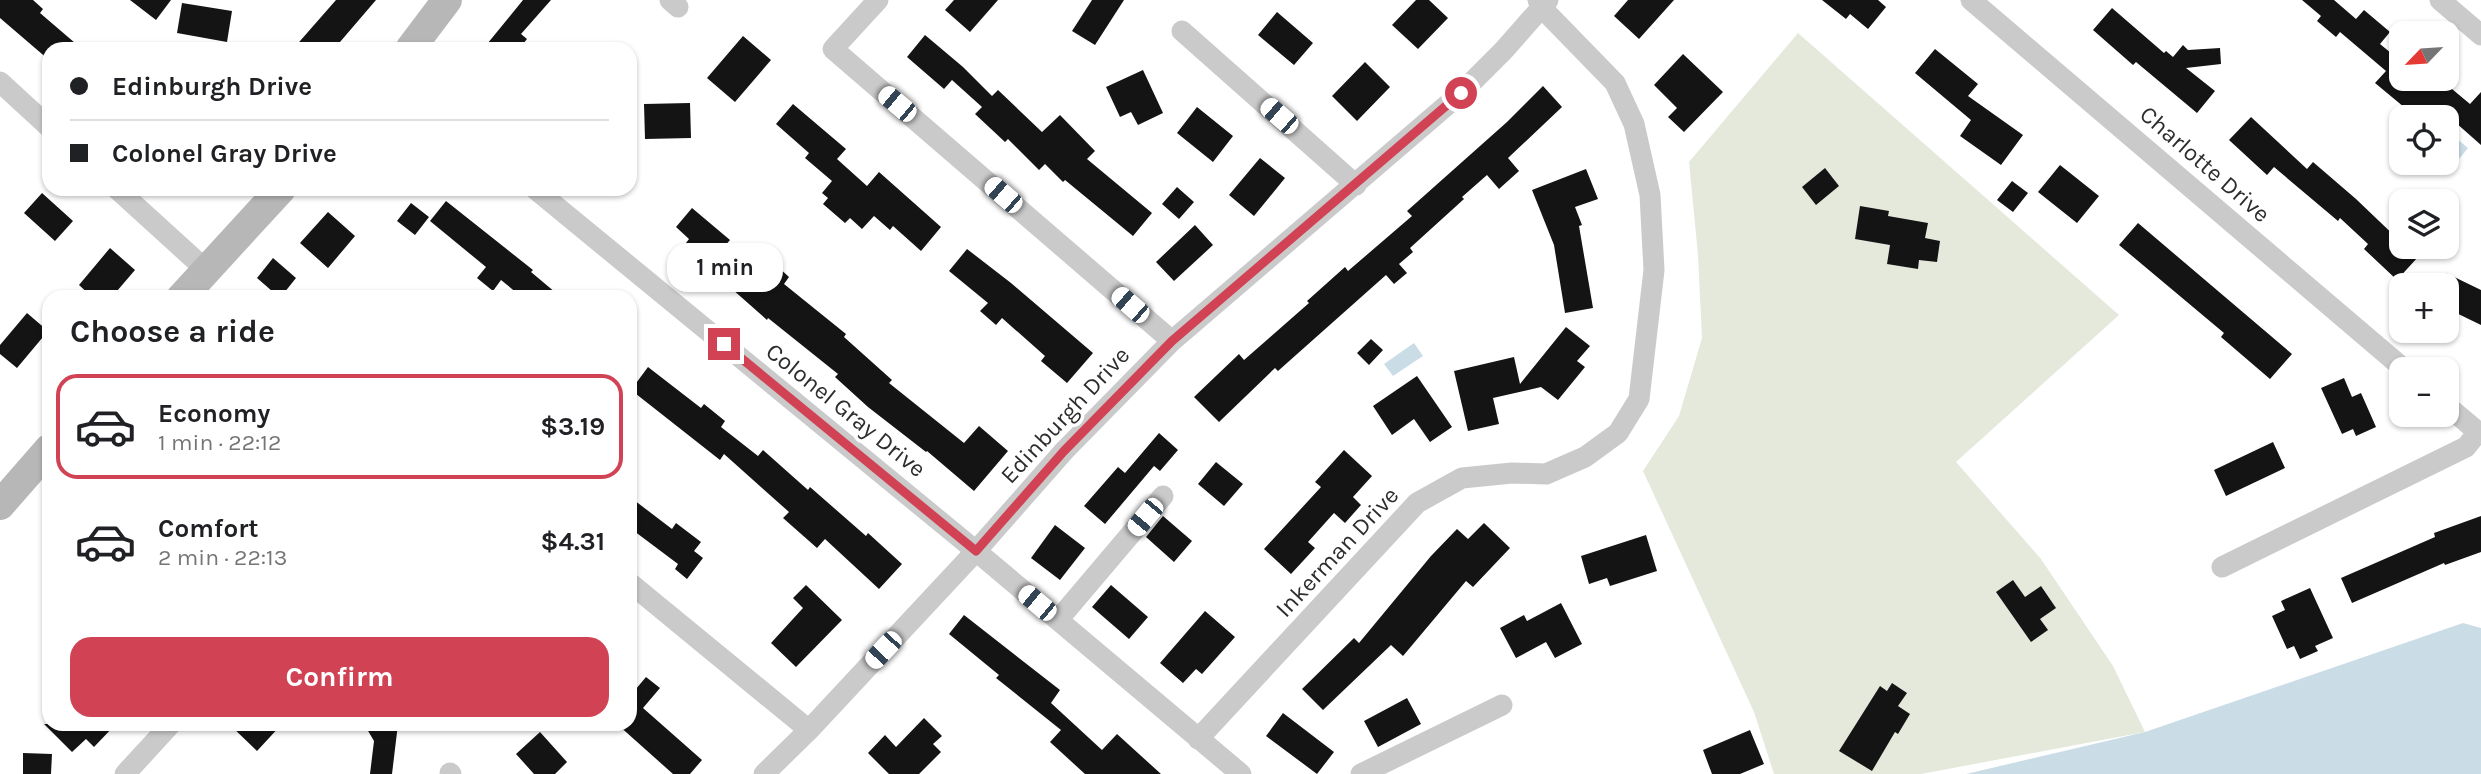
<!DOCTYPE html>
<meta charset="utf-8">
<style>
:root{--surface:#fff;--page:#f2f2f2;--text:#202124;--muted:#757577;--line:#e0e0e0;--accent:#d14354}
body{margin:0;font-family:Karla,sans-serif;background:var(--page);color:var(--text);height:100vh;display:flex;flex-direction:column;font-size:26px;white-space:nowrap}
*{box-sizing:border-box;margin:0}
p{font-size:23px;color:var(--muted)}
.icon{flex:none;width:38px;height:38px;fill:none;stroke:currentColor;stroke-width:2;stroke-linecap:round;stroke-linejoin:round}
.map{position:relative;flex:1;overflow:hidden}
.details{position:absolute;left:42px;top:290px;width:595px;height:441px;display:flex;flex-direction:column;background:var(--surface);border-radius:21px;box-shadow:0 2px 5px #0004}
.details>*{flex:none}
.banner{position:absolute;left:42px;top:42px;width:595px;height:154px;border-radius:21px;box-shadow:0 2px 5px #0004;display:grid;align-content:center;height:154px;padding:0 28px;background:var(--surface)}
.needle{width:46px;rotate:245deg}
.tools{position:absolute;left:2389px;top:21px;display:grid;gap:14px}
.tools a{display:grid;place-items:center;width:70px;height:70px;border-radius:14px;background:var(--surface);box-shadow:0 2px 5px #0004;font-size:35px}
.end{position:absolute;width:32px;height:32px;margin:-16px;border:9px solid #d14354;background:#fff;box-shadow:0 0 0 4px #fff}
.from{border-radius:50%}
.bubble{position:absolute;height:49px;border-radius:21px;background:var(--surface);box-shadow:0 2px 5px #0004;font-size:23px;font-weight:700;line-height:49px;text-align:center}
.car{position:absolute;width:21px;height:42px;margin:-21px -10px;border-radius:9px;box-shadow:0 0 5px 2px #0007;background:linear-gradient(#fff 24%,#345 0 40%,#fff 0 76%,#345 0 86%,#fff 0)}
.banner b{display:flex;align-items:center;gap:24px;height:66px;font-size:26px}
.banner b+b{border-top:2px solid var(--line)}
.banner i{width:18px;height:18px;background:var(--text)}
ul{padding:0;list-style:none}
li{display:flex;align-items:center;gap:21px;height:105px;margin:0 14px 10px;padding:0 14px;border:4px solid transparent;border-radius:21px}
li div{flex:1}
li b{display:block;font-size:26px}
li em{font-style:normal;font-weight:700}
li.selected{border-color:var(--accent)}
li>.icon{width:63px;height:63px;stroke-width:1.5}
h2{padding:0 28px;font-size:32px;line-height:84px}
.cta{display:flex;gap:14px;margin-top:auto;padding:14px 28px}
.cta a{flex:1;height:80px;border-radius:21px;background:var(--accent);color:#fff;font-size:28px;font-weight:700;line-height:80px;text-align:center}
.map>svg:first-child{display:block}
.green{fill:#e4e9dc}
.water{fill:#cadde7}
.building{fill:#141414}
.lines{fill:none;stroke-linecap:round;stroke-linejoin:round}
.minor{stroke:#cacaca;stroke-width:21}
.secondary{stroke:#b7b7b7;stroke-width:30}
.route{stroke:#d14354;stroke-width:9}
.labels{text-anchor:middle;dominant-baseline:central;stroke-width:7;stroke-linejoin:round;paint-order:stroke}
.street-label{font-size:24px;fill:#2d2d2d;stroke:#fff}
</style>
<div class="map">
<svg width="2481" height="774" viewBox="0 0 2481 774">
<rect width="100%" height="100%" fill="#fff"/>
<path class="green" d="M1798 33 2119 315 1956 462 2041 559 2113 666 2145 732 1921 774H1774L1754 712 1643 471 1679 416 1702 338 1698 255 1689 162Z"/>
<path class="water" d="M2446 130 2468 148 2460 158 2447 148Z
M1414 343 1423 356 1393 376 1384 364Z
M2463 623 2481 628V774H1966L2145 732Z"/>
<path class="building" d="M0 0H33L43 9 40 13 82 49H49V60L0 18Z
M130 0H171L156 20Z
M336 0H376L334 49H293Z
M523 0H551L521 34 527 39 519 49H483Z
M954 0H998L970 32 945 10Z
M1092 0H1124L1095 45 1072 31Z
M1416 0H1429L1448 18 1418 49 1392 25Z
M1628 0H1674L1639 39 1614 16Z
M1822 0H1878L1886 7 1868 29 1850 14 1846 19Z
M2302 0H2334L2356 19 2364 10 2390 32 2380 44 2397 58 2401 53V79H2440L2470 104 2481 92V145L2438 107 2428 117H2416L2375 83 2386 71 2340 32 2336 37 2317 21 2321 16Z
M182 3 232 11 227 42 177 33Z
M2112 8 2164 53 2166 51 2173 57 2183 45 2188 50 2220 48 2221 64 2186 68 2215 91 2197 113 2136 62 2133 65 2093 30Z
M1277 12 1313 43 1294 65 1258 35Z
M925 35 963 67 992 96 998 90 1042 132 1060 115 1095 151 1087 159 1152 213 1133 236 1065 180 1063 182 1045 164 1039 170 1008 139 1005 142 975 114 982 107 952 80 944 89 907 57Z
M743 36 771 60 735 102 707 78Z
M1935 49 1978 84 1968 96 2023 135 2001 165 1960 136 1971 120 1915 73Z
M1683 54 1723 92 1684 132 1668 117 1677 108 1654 85Z
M1365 62 1390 87 1357 121 1332 96Z
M1143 70 1163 113 1138 125 1131 112 1120 117 1106 87Z
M1543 86 1562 107 1508 158 1519 171 1499 189 1487 175 1462 197 1464 199 1410 248 1413 252 1399 264 1407 273 1394 284 1386 275 1278 371 1275 368 1219 422 1194 397 1239 354 1244 360 1309 303 1307 301 1345 267 1348 271 1412 216 1407 211 1507 122Z
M690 103 691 138 645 139 644 104Z
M793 104 846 149 837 159 867 186 879 172 941 227 921 251 893 226 890 230 874 216 862 229 850 218 845 223 823 204 828 198 822 193 832 181 805 158 809 153 776 124Z
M1197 107 1233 136 1213 162 1177 133Z
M2251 117 2307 169 2313 162 2356 199 2401 242V247H2406L2418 257 2397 280 2364 249 2368 244 2340 218 2338 221 2274 167 2267 175 2229 140Z
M1260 158 1285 178 1254 216 1229 195Z
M2060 165 2099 196 2077 223 2038 192Z
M1825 168 1839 186 1816 205 1802 187Z
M1586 169 1598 199 1575 207 1582 225 1579 226 1593 308 1565 313 1554 245 1532 190Z
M2012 181 2028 193 2013 212 1997 200Z
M1177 187 1194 202 1179 219 1162 204Z
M42 193 73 221 55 241 24 213Z
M446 201 533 270 531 272 562 298H523L501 280 493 291 477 278 486 267 430 221Z
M411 203 429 217 415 235 397 221Z
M1860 206 1889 211 1888 216 1928 223 1925 238 1940 241 1937 262 1919 260 1918 269 1887 264 1890 245 1855 239Z
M692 208 730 240 710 263 686 243 689 239 676 227Z
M328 212 355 236 328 268 300 243Z
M2138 223 2292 354 2270 379 2221 337 2224 333 2119 245Z
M1195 225 1213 245 1174 281 1156 262Z
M110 248 135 270 111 298H93L79 285Z
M967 249 1011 283 1093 353 1067 383 1041 361 1045 356 1002 318 996 325 980 311 988 303 949 271Z
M764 254 789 277 784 284 846 334 844 337 892 380 889 383 964 443 979 426 1008 451 974 491 927 451 926 452 868 407 835 377 838 374 768 318 767 320 732 289Z
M273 258 296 278 280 298 257 278Z
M2446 273 2481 290V325L2446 308Z
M27 313 48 331 17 368 0 354V345Z
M1566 327 1590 346 1577 361 1585 367 1558 400 1541 387 1493 398 1499 424 1468 431 1454 371 1514 357 1520 384Z
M1371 339 1383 350 1369 365 1357 353Z
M648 367 701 408 704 404 725 421 721 427 758 456 763 450 808 490 810 487 866 536 868 533 902 564 879 589 825 539 817 548 783 518 789 512 724 454 720 460 631 390Z
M1417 376 1452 427 1430 442 1414 419 1392 435 1373 406Z
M2344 378 2352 397 2361 393 2376 427 2356 436 2353 429 2342 434 2321 388Z
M1159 433 1178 450 1160 471 1154 466 1105 524 1084 506 1118 467 1125 473Z
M2273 442 2285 468 2226 496 2214 470Z
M1344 450 1372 476 1353 497 1361 505 1345 523 1334 513 1308 542 1315 548 1291 574 1264 549 1321 487 1315 482Z
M1216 462 1243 484 1224 506 1198 484Z
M630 497 672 529 676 523 701 542 694 551 703 558 687 579 675 569 678 564 630 528Z
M1163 516 1192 541 1174 562 1146 537Z
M2481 516V552L2445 565 2444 563 2352 603 2341 578 2435 537 2434 533Z
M1484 523 1510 548 1473 587 1466 581 1403 656 1391 645 1323 710 1302 689 1354 638 1359 643 1431 556 1457 529 1468 539Z
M1055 525 1085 548 1060 580 1031 558Z
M1646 535 1657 571 1610 586 1607 578 1589 584 1581 556Z
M2013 580 2025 597 2041 586 2056 608 2040 619 2048 630 2031 642 1996 592Z
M806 585 842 620 796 667 771 643 803 608 793 598Z
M1111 585 1148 617 1129 639 1092 607Z
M2310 588 2333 638 2315 646 2318 651 2300 659 2294 646 2287 649 2272 616 2285 610 2281 601Z
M1561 603 1582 644 1555 658 1546 642 1516 658 1500 628 1524 615 1527 621Z
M1205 611 1235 637 1202 674 1196 669 1183 683 1160 663Z
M964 615 1060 690 1051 703 1102 750 1117 734 1161 774H1085L1050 742 1061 730 996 678 999 675 949 634Z
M646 677 660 688 643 708 702 760 690 774H673L617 724H630V696Z
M1892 683 1907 693 1898 706 1910 714 1898 734 1895 732 1872 771 1839 751 1880 686 1887 691Z
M1407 698 1421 724 1378 747 1364 721Z
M1283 713 1334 752 1317 774 1266 736Z
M924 718 942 736 933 744 941 752 919 774H889L868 753 885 735 896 747Z
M44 724H116L94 747 86 739 72 752Z
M229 724H282L257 751Z
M364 724H398L392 774H370L374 741Z
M1750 730 1764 764 1740 774H1712L1703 750Z
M540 732 567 762 555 774H534L516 754Z
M23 753 52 754 51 774H23Z"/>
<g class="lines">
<path class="minor" d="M670 0 678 7
M878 0 833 49 1172 341
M1971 0 2404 369
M2440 0 2481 35
M1182 31 1356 185
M0 82 49 127
M117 189 205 269
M535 189 976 551 1241 774
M2446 405 2478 432
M2222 567 2466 447 2478 432
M630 583 809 730
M1058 620 1163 496
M1198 739 1417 503 1462 478 1512 473 1546 474 1585 457 1618 433 1639 399 1654 270 1650 195 1634 124 1615 83 1542 8 1538 0
M450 773 451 774
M125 774 171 724
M764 774 809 730 976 551 1064 451 1172 341 1461 93 1504 50 1548 0
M1361 774 1502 705"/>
<path class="secondary" d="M410 49 447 0
M181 298 281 189
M0 505 49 449"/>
</g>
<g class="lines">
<path class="route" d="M724 344 976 551 1064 451 1172 341 1461 93"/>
</g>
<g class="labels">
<g class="street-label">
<text transform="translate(2205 164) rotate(41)">Charlotte Drive</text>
<text transform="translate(846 410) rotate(39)">Colonel Gray Drive</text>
<text transform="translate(1065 415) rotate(-47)">Edinburgh Drive</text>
<text transform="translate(1337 552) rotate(-47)">Inkerman Drive</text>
</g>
</g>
</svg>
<div class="tools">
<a><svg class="needle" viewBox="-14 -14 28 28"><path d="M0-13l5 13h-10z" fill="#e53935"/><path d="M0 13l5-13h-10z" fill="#757577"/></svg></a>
<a><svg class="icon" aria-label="locate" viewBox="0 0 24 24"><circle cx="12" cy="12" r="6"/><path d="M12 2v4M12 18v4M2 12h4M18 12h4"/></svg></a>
<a><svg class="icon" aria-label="layers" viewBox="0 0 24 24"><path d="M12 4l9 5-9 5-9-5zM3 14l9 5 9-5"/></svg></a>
<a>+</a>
<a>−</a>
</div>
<i class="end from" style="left:1461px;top:93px"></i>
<i class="end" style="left:724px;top:344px"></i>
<div class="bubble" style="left:667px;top:243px;width:116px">1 min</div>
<i class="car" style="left:897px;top:104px;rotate:310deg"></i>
<i class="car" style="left:1279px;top:116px;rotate:311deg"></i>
<i class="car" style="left:1003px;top:195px;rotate:311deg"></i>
<i class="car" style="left:1130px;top:305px;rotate:311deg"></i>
<i class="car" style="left:1145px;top:517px;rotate:220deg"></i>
<i class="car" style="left:1037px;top:603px;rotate:310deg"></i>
<i class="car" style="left:883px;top:650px;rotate:223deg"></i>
<div class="banner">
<b><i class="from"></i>Edinburgh Drive</b>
<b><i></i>Colonel Gray Drive</b>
</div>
<section class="details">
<h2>Choose a ride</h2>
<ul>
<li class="selected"><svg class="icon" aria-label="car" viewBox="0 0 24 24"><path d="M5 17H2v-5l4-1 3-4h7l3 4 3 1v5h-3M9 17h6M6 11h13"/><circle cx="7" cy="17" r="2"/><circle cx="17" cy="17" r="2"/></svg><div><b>Economy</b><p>1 min · 22:12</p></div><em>$3.19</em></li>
<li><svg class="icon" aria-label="car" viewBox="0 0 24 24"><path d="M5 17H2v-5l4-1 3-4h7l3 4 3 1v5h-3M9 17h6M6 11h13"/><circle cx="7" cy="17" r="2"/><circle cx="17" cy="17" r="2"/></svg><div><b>Comfort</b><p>2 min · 22:13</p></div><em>$4.31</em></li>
</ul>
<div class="cta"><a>Confirm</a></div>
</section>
</div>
